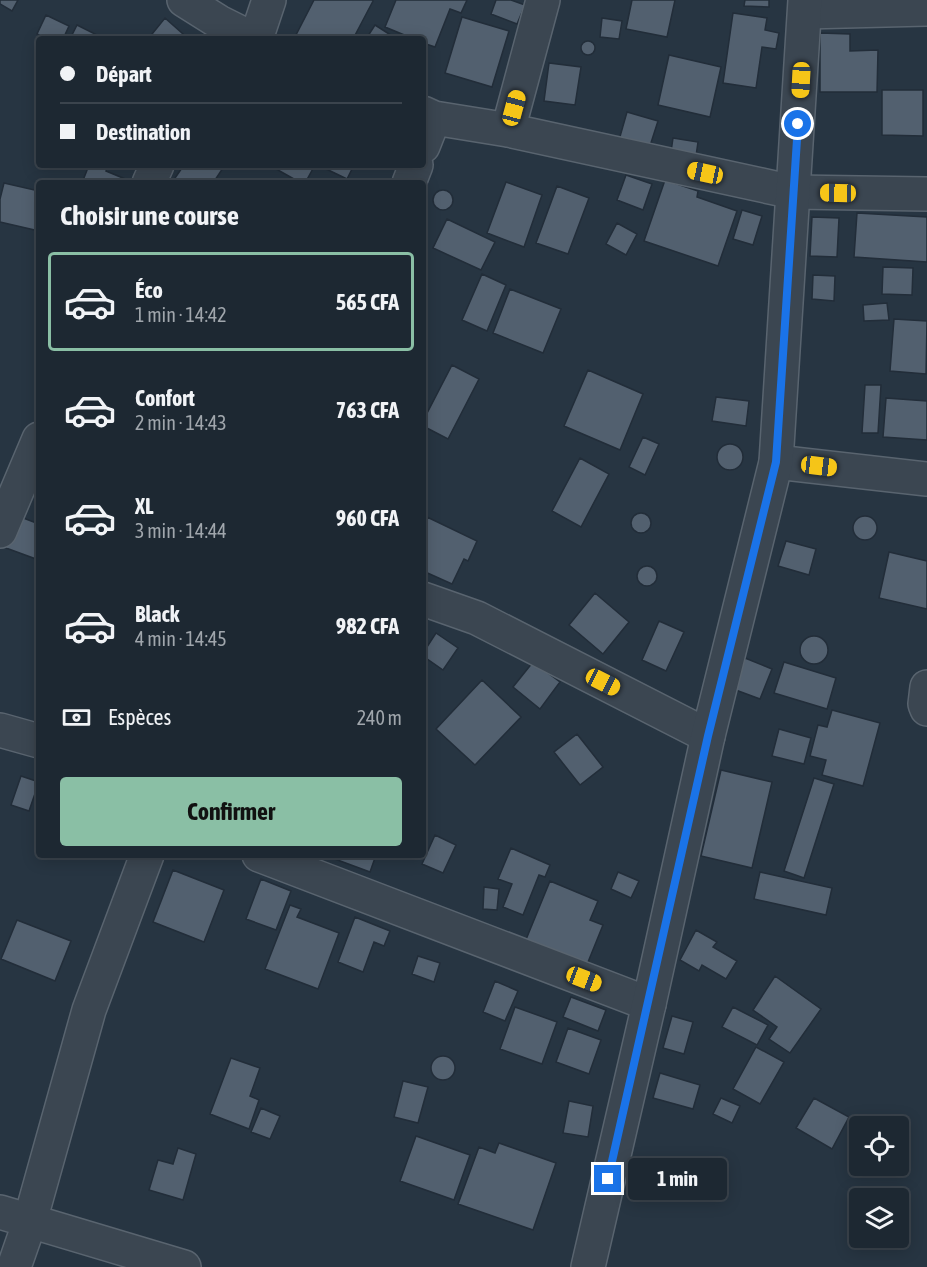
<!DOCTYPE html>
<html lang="fr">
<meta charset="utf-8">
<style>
:root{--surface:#1d2832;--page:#25303a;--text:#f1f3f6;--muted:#a0a6ac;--line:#3b444d;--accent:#8abfa5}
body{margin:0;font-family:"Asap Condensed",sans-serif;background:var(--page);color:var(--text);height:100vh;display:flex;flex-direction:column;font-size:22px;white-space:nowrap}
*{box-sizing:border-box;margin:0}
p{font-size:20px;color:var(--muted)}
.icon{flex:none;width:33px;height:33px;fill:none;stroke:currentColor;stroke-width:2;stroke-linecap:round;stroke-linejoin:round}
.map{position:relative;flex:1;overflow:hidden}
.sheet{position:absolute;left:36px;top:180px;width:390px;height:678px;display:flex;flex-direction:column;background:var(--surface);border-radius:6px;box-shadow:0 3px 15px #0003,0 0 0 2px var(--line)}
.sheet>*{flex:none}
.top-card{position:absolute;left:36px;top:36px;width:390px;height:132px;border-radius:6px;box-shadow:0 3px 15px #0003,0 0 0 2px var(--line);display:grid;align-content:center;height:132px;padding:0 24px;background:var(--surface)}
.controls{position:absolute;left:849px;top:1116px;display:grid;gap:12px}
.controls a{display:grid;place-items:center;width:60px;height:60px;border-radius:6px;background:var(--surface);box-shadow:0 3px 15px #0003,0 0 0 2px var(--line);font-size:30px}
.end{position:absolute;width:27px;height:27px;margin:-14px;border:8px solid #1a73e8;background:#fff;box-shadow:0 0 0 3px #fff}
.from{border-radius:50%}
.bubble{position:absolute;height:42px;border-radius:6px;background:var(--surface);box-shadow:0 3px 15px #0003,0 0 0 2px var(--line);font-size:20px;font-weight:700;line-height:42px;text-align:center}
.car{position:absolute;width:18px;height:36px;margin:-18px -9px;border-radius:8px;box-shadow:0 0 4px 2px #0007;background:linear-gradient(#f5c518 24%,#345 0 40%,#f5c518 0 76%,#345 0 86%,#f5c518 0)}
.top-card b{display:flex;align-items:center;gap:21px;height:57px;font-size:22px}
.top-card b+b{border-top:2px solid var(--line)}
.top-card i{width:15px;height:15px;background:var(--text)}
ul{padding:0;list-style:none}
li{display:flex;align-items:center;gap:18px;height:99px;margin:0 12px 9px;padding:0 12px;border:3px solid transparent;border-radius:6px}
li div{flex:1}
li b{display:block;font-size:22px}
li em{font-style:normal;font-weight:700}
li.selected{border-color:var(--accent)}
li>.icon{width:54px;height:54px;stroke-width:1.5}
h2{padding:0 24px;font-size:27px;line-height:72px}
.pay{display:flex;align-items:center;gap:15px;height:66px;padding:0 24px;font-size:22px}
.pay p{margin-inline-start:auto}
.action{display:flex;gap:12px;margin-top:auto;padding:12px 24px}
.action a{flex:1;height:69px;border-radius:6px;background:var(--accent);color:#111;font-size:24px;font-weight:700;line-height:69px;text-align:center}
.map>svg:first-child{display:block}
.building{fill:#52606f;stroke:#222d39;stroke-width:1.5}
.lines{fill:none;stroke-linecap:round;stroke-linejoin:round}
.minor-casing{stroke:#59646f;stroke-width:36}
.tertiary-casing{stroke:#59646f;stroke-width:36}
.minor{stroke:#3b4651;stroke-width:33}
.tertiary{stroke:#3b4651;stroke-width:33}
.route{stroke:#1a73e8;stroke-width:8}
</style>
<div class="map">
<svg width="927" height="1267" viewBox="0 0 927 1267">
<rect width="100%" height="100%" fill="#273542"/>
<path class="building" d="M0 0H18L12 11 0 4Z
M314 0H372L373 1 353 39H304L296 35Z
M396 0H467L461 13 450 9 435 47 423 43V39H414L385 27Z
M496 0H511L525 5 517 24 491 14Z
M632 0H675L667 37 626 29Z
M745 0H769V7L744 6Z
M733 13 767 18 765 30 779 33 776 49 762 47 756 88 723 83Z
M46 15 69 26 63 39H48L37 34Z
M462 17 509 31 492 87 445 73Z
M165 18 183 34 178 39H148Z
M602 18 622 21 619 39 600 37Z
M77 25 97 35 95 39H70Z
M375 25 397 39H366Z
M820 33 850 34V51L878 50 877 92H820Z
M581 48a7 7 0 1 1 14 0a7 7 0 1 1-14 0Z
M669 55 721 67 710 117 658 105Z
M549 63 581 67 575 105 544 101Z
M882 90H923V136L882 135Z
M627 112 658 121 649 149 619 140Z
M673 138 698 142 696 156 671 152Z
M89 165H108L106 171 130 181 129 183H82Z
M184 165H225L213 183H183L175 178Z
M269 165H315L305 183H301Z
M322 165H354L347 179 322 167Z
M626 175 652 184 643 210 617 200Z
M665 180 698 191 697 197 737 211 718 266 644 241Z
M506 182 542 195 524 247 487 233Z
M4 183 39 191V231L0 222V199Z
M557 186 589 198 568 254 536 243Z
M433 200a10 10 0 1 1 20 0a10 10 0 1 1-20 0Z
M742 210 762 216 753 245 733 239Z
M857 213 927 217V262L854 257Z
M812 217 839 218 837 257 810 256Z
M447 219 495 242 481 270 433 248Z
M617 223 637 234 626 255 606 244Z
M883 267 913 268 912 295 882 294Z
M482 274 506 285 487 331 462 320Z
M813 275 835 276 834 301 812 299Z
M510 289 561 309 543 353 493 333Z
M887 303 889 320 864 321 863 305Z
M894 319 927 321 926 374 890 371Z
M452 365 479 379 448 439 423 426V421Z
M588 370 643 394 620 450 564 426Z
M865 385H881L878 433H862Z
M716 397 749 401 746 426 712 421Z
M886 398 927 401V440L883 437Z
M643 437 659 444 645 475 629 467Z
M717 457a13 13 0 1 1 26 0a13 13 0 1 1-26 0Z
M580 458 609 474 581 527 552 511Z
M631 523a10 10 0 1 1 20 0a10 10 0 1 1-20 0Z
M853 528a12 12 0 1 1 24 0a12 12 0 1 1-24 0Z
M18 516 39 524V553L36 559 6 548Z
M427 517 477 541 468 561 464 559 452 584 423 571V526Z
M786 541 816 549 809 575 778 566Z
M889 552 927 561V609L879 598Z
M637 576a10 10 0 1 1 20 0a10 10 0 1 1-20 0Z
M595 593 629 622 603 654 569 625Z
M659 621 684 632 666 671 642 660Z
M436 633 458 648 443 670 423 656V653Z
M800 650a14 14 0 1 1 28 0a14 14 0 1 1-28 0Z
M745 658 772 669 760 699 733 689Z
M533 662 560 682 540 709 513 687Z
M784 662 836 678 827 709 774 693Z
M482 680 521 717 475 765 436 729Z
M832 710 880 723 863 786 822 775 826 760 810 756 818 725 827 727Z
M779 729 811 738 804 764 772 756Z
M577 734 603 767 580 785 554 752Z
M721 770 772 782 752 868 701 856Z
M21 776 39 782 29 811 11 805Z
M814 778 834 784 804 878 784 871Z
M435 835 456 845 443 873 422 864Z
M511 848 550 865 545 877 539 875 523 915 503 907 512 884 498 879Z
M324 855H376L370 872Z
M173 870 224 890 204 942 153 922Z
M618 872 639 881 631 898 611 889Z
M760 872 832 888 826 915 754 899Z
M261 879 291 891 276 930 246 919Z
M550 881 598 901 590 920 603 925 586 967 525 942Z
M484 887 499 889 497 910 483 909Z
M290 905 301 909 297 917 339 933 318 989 265 969Z
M355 917 390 931 384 946 374 942 363 972 338 962Z
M17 920 71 941 55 981 1 959Z
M696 930 717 942 713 947 737 961 726 979 702 965 699 971 680 960Z
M418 956 440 963 434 982 412 974Z
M775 976 821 1009 790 1053 769 1039 777 1027 753 1010Z
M495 981 518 991 505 1021 483 1012Z
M571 997 606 1010 598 1031 563 1017Z
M515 1007 557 1022 542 1064 500 1049Z
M733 1007 768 1025 757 1045 722 1027Z
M672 1016 693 1022 684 1054 663 1048Z
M568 1028 601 1040 589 1074 556 1062Z
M756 1047 784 1062 760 1104 733 1089Z
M431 1068a12 12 0 1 1 24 0a12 12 0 1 1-24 0Z
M231 1058 260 1068 250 1096 259 1100 249 1129 210 1114Z
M660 1073 700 1085 693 1109 653 1098Z
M403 1081 428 1087 418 1123 394 1117Z
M721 1098 740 1106 732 1123 713 1114Z
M814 1098 849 1117 832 1149 796 1128Z
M569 1101 593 1106 588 1137 563 1133Z
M261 1108 280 1116 270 1139 251 1132Z
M416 1136 470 1155 454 1200 400 1181Z
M499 1143 556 1163 533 1230 458 1204 479 1147 495 1153Z
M178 1148 196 1154 183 1200 149 1190 158 1160 173 1164Z"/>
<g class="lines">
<defs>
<path id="minor" d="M184 0 219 22 253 39
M805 12 927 9
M256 39 269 0
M423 113 434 118 508 130 793 192 927 194
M508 130 543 0
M423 146 434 118
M149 183 157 165
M409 183 416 165
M776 462 927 479
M0 531 39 439
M423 599 477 618 708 736
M927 687 925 704 927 709
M0 730 39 741
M259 855 649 1004
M0 1212 184 1267
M14 1267 30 1221 89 1010 147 855"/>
<path id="tertiary" d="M588 1267 649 1004 708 736 776 462 805 0"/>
</defs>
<use href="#minor" class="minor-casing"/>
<use href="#tertiary" class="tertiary-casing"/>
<use href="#minor" class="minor"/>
<use href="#tertiary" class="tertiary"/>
</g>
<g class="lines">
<path class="route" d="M608 1179 708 736 776 462 798 124"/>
</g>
</svg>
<div class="controls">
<a><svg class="icon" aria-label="locate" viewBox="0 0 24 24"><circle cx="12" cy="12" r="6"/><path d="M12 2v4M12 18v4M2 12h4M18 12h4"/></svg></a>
<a><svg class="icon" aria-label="layers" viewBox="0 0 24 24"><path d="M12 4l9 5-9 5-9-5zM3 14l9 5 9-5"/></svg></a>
</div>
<i class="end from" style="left:798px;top:124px"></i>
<i class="end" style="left:608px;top:1179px"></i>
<div class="bubble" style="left:628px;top:1158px;width:99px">1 min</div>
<i class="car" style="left:801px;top:80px;rotate:183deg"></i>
<i class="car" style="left:514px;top:108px;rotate:15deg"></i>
<i class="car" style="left:705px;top:173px;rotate:282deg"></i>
<i class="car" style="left:838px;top:193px;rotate:271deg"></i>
<i class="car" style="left:819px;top:466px;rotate:97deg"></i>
<i class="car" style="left:603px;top:682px;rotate:117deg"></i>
<i class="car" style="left:584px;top:979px;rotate:111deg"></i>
<div class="top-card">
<b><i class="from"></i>Départ</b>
<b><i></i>Destination</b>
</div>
<section class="sheet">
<h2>Choisir une course</h2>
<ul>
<li class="selected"><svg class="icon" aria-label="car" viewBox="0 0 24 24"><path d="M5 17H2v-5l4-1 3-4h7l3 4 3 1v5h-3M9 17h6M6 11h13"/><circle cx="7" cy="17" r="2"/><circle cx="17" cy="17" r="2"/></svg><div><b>Éco</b><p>1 min · 14:42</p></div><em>565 CFA</em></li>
<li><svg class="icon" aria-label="car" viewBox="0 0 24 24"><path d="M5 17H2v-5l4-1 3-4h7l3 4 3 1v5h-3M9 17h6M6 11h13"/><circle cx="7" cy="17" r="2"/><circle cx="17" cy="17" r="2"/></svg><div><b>Confort</b><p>2 min · 14:43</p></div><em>763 CFA</em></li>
<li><svg class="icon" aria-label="car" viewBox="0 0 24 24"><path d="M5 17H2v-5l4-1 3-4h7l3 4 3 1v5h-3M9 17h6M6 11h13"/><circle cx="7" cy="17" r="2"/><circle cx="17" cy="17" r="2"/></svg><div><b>XL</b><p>3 min · 14:44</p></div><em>960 CFA</em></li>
<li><svg class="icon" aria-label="car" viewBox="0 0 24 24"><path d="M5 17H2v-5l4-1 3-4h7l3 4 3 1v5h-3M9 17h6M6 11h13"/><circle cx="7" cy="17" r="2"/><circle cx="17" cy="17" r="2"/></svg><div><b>Black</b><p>4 min · 14:45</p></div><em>982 CFA</em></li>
</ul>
<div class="pay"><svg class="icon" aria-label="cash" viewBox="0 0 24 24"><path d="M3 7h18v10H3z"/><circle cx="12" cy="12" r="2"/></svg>Espèces<p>240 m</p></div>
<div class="action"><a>Confirmer</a></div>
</section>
</div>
